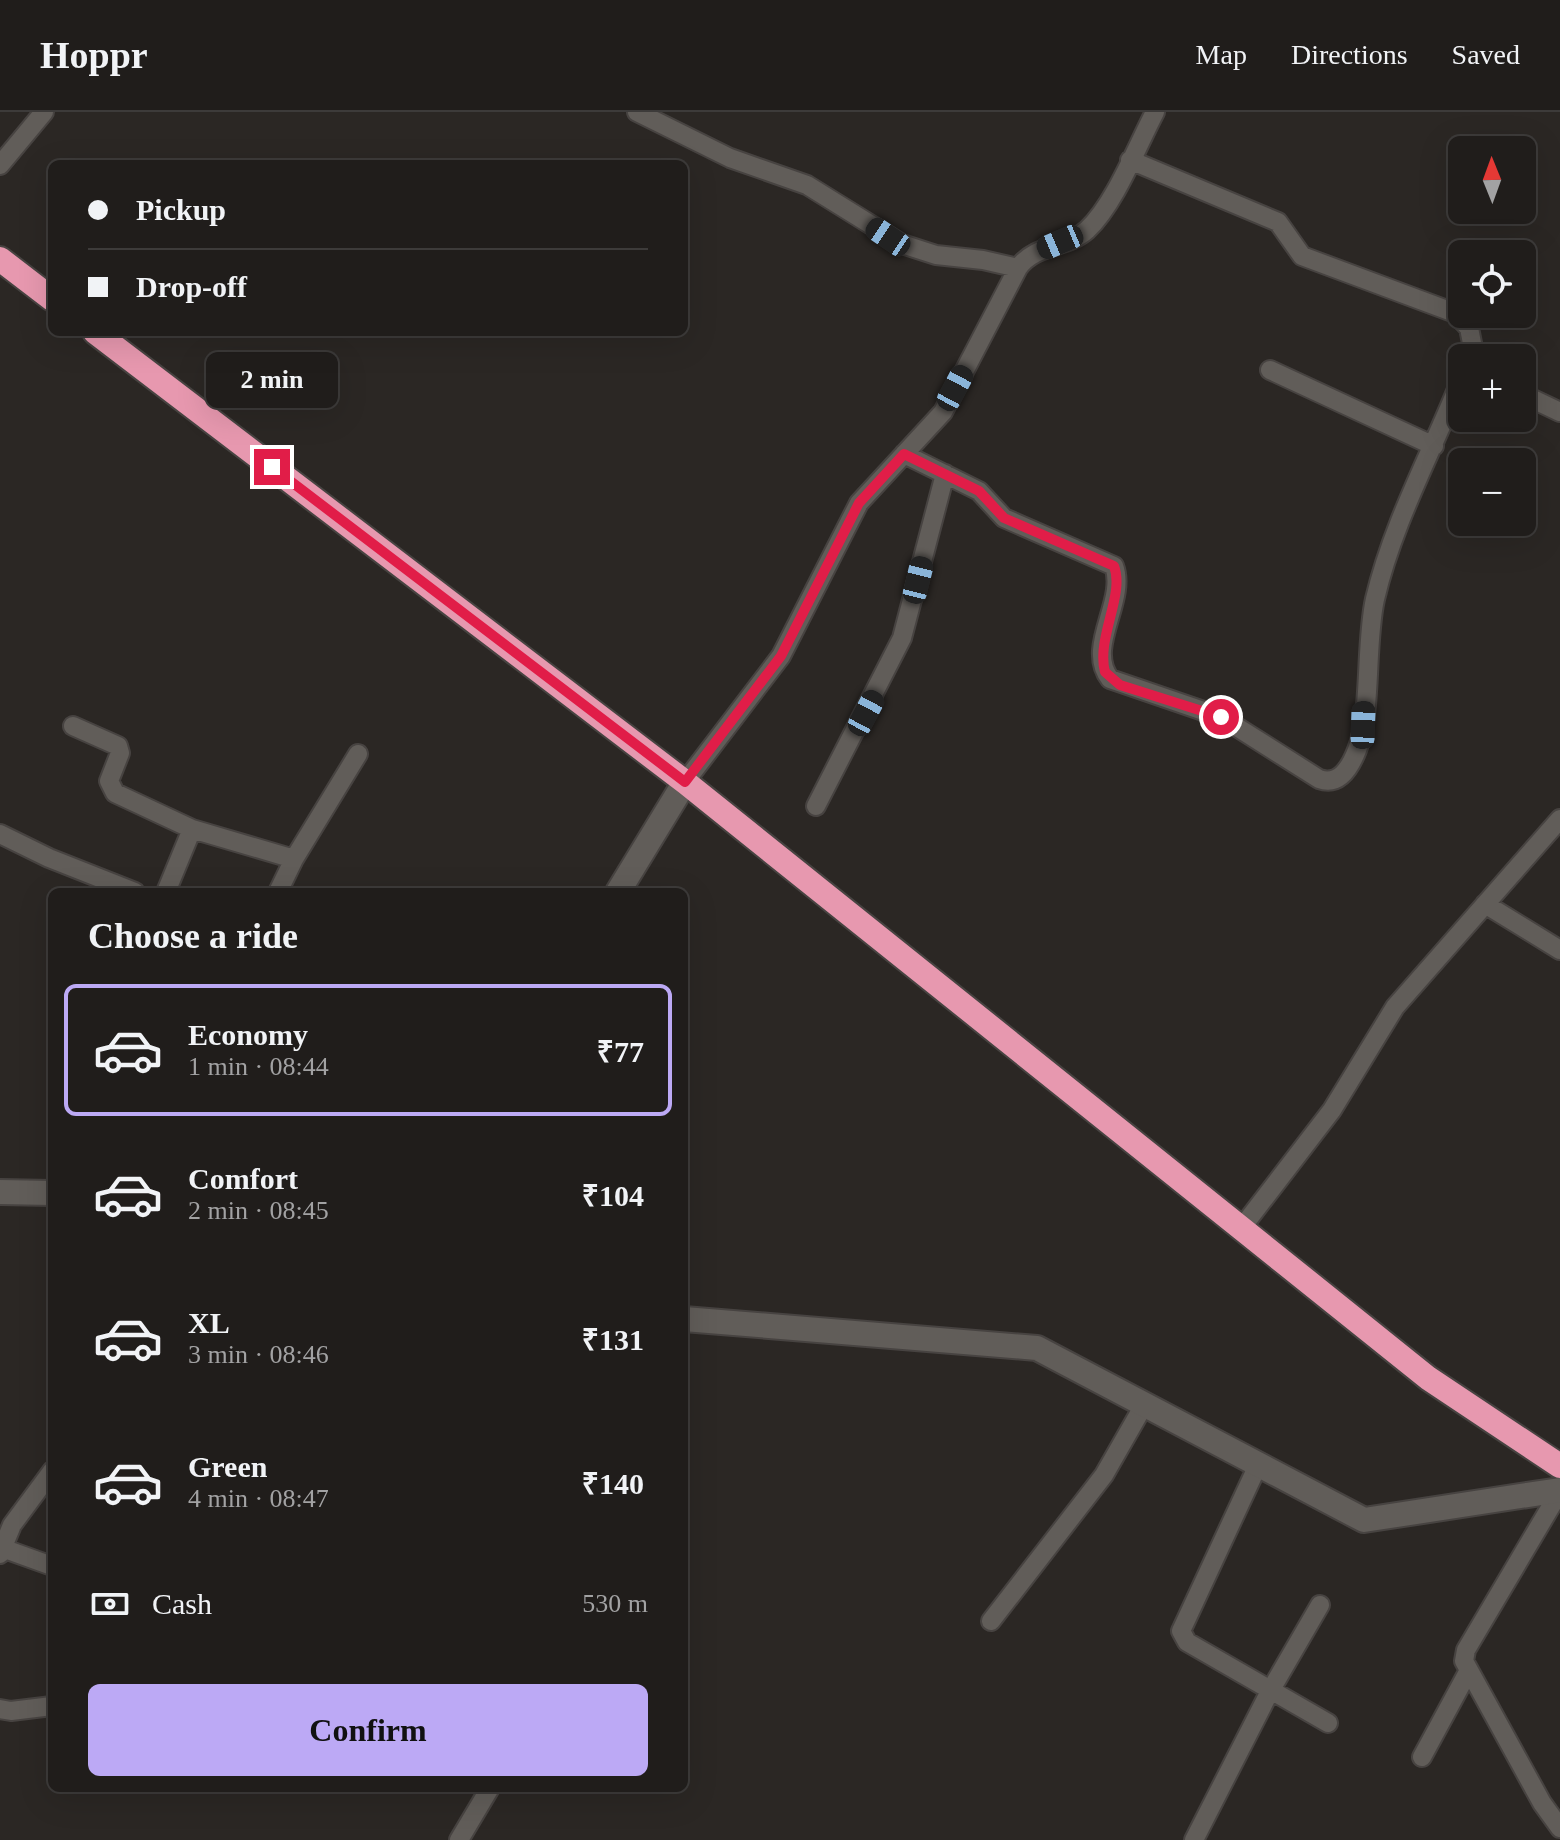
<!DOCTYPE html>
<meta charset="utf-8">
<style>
:root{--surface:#201d1b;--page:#2d2a28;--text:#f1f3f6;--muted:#a2a2a3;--line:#3d3b3a;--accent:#bca9f5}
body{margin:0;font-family:Georgia,serif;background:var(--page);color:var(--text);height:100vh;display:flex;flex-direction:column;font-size:30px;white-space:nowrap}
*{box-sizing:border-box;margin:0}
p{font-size:26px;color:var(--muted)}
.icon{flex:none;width:44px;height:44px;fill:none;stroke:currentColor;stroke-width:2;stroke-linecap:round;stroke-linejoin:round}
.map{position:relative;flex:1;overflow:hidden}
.side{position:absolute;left:48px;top:776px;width:640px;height:904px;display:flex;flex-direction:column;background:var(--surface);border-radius:12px;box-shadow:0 8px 32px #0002,0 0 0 2px var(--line)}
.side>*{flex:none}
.banner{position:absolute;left:48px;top:48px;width:640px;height:176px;border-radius:12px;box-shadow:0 8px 32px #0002,0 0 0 2px var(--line);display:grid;align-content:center;height:176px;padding:0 40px;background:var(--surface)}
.needle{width:52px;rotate:359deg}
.buttons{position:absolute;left:1448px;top:24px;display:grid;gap:16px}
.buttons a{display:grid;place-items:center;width:88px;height:88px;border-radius:12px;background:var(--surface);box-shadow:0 8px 32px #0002,0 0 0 2px var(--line);font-size:40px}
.end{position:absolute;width:36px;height:36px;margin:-18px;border:10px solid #e11d48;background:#fff;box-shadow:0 0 0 4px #fff}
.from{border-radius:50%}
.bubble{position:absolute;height:56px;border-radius:12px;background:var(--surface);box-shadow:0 8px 32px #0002,0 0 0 2px var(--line);font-size:26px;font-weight:600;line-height:56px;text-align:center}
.car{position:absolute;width:24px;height:48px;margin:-24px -12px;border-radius:10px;box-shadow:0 0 6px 2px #0007;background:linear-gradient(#222 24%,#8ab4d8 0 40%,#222 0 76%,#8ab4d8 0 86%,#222 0)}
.banner b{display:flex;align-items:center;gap:28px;height:76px;font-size:30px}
.banner b+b{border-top:2px solid var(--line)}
.banner i{width:20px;height:20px;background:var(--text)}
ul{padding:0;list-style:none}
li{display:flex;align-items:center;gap:24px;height:132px;margin:0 16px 12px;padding:0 24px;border:4px solid transparent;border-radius:12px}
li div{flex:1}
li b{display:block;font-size:30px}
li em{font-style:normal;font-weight:600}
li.on{border-color:var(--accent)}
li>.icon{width:72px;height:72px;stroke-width:1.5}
h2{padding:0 40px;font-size:36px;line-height:96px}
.pay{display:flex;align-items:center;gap:20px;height:88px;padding:0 40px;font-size:30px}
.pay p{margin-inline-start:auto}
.button{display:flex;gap:16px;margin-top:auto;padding:16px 40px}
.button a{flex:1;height:92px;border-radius:12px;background:var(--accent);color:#111;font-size:32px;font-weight:600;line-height:92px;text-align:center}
header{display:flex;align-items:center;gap:48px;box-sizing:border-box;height:112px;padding:0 40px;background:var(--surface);border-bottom:2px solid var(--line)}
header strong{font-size:38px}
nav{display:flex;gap:44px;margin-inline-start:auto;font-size:28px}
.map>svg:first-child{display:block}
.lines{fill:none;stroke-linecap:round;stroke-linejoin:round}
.street-casing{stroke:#474341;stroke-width:22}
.secondary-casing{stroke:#474341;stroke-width:28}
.highway-casing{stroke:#474341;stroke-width:28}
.street{stroke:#615d59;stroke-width:18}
.secondary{stroke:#615d59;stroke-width:24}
.highway{stroke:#e798af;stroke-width:24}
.route{stroke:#e11d48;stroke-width:10}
</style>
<header>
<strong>Hoppr</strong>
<nav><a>Map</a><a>Directions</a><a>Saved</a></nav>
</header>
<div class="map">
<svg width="1560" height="1728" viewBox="0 0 1560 1728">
<rect width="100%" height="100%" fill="#2b2724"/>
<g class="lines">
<defs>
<path id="street" d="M637 0 730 46 807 73 902 132 936 143 983 148 1018 156
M1130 48 1278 110 1302 144 1455 201 1469 216 1475 246
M0 53 44 0
M1270 258 1434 334
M1522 282 1560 300
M904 342 979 379 1004 406 1114 454C1127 489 1085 535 1110 567L1221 605 1319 667C1339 674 1350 656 1357 638 1372 600 1365 532 1375 487 1393 410 1433 338 1462 265
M73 614 118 634 120 641 109 669 115 681 192 717 294 747
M685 670 781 544 859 391 943 300 1018 156C1035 132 1067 136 1087 118 1115 92 1137 34 1155 0
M816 694 902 526 945 362
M0 722 49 746 135 780
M166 780 192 717
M278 780 294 747 358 642
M1485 792 1560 838
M1240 1118 1332 998 1395 895 1560 707
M1258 1353 1181 1519 1187 1530 1328 1611
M1560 1379 1466 1538 1464 1549 1542 1691 1560 1716
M2 1436 52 1454
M0 1442 12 1413 52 1359
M991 1509 1104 1363 1144 1293
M0 1597 11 1599 52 1594
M1422 1645 1468 1560
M459 1728 490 1676
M1194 1728 1269 1581 1320 1493"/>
<path id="secondary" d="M618 780 685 670
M0 1080 52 1081
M684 1207 1037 1236 1364 1408 1560 1378"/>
<path id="highway" d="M0 147 52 187
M95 220 685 670 1428 1266 1560 1354"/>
</defs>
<use href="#street" class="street-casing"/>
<use href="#secondary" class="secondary-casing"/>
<use href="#highway" class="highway-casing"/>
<use href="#street" class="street"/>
<use href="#secondary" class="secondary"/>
<use href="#highway" class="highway"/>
</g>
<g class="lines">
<path class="route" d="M272 355 685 670 781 544 859 391 904 342 979 379 1004 406 1114 454C1125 483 1096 526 1105 560L1120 573 1221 605"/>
</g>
</svg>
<div class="buttons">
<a><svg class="needle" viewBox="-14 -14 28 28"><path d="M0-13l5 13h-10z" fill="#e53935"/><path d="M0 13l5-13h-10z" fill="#a2a2a3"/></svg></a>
<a><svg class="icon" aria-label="locate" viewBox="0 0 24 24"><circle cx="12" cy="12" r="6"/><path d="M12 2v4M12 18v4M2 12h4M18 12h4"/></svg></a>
<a>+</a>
<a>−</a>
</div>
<i class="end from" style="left:1221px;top:605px"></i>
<i class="end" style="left:272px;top:355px"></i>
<div class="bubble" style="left:206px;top:240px;width:132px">2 min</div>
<i class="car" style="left:888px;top:125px;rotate:304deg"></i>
<i class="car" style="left:1060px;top:130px;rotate:247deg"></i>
<i class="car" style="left:955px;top:276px;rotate:28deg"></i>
<i class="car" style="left:918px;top:468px;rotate:14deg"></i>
<i class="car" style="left:866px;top:601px;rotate:28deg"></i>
<i class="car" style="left:1363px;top:613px;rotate:2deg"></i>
<div class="banner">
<b><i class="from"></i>Pickup</b>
<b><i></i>Drop-off</b>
</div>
<section class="side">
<h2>Choose a ride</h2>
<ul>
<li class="on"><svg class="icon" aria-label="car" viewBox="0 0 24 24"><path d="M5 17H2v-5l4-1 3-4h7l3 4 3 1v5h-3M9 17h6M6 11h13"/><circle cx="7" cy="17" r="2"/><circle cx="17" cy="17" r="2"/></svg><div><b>Economy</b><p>1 min · 08:44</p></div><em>₹77</em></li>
<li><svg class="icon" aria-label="car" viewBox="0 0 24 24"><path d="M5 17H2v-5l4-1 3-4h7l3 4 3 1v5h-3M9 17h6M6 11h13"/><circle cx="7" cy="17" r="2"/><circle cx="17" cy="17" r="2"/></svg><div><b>Comfort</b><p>2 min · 08:45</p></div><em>₹104</em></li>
<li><svg class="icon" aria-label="car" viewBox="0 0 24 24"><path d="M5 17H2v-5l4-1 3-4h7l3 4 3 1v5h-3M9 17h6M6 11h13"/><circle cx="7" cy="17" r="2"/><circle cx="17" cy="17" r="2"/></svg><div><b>XL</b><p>3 min · 08:46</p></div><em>₹131</em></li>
<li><svg class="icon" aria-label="car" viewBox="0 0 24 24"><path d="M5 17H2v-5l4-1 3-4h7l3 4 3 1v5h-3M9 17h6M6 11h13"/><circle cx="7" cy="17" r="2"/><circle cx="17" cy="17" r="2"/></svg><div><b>Green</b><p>4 min · 08:47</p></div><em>₹140</em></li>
</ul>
<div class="pay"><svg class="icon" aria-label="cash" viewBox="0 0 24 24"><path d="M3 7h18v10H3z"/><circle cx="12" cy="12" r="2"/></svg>Cash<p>530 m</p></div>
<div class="button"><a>Confirm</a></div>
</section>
</div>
